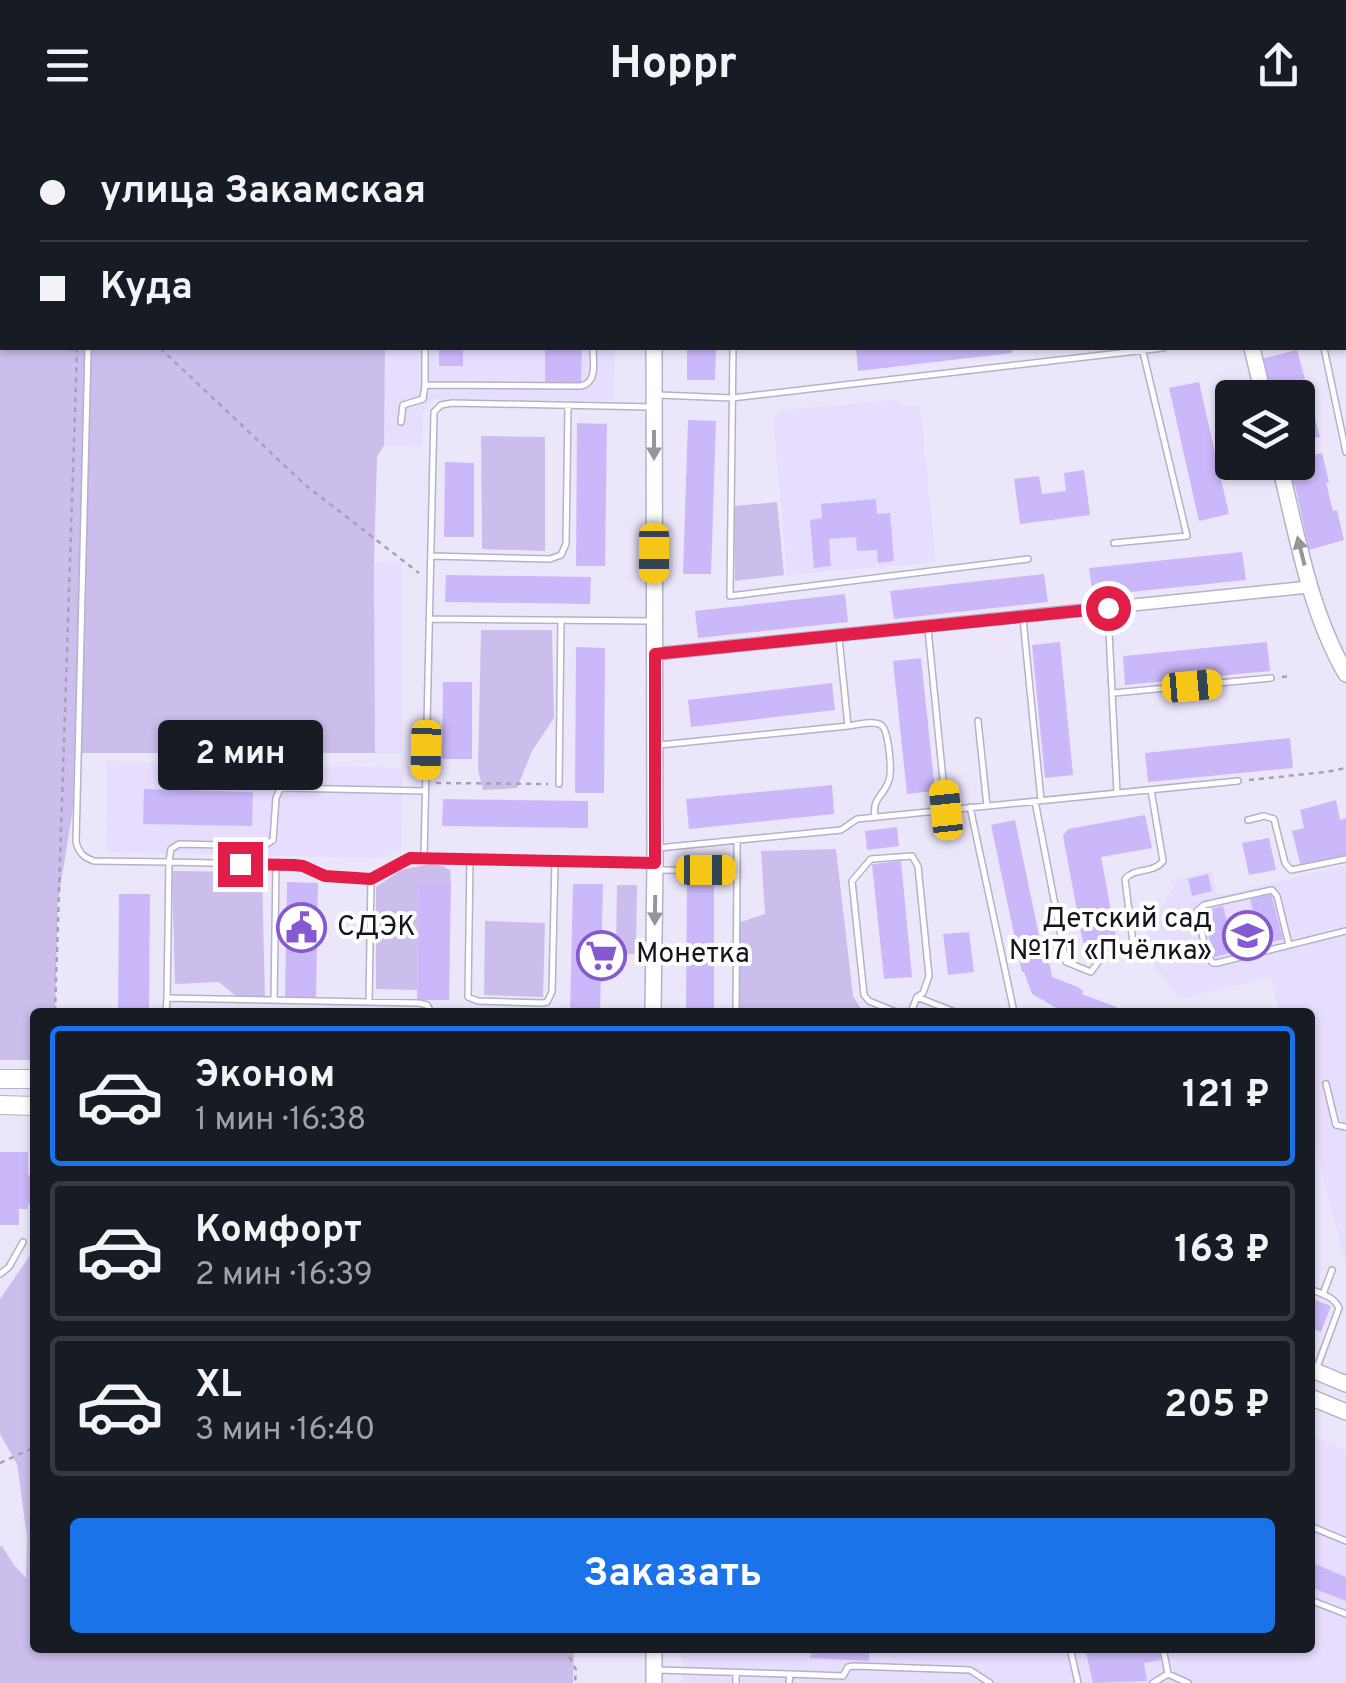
<!DOCTYPE html>
<html lang="ru">
<meta charset="utf-8">
<style>
:root{--surface:#171b24;--page:#242831;--text:#f1f3f6;--muted:#9ea1a6;--line:#363941;--accent:#1a73e8}
body{margin:0;font-family:Overpass,sans-serif;background:var(--page);color:var(--text);height:100vh;display:flex;flex-direction:column;font-size:38px;white-space:nowrap}
*{box-sizing:border-box;margin:0}
p{font-size:32px;color:var(--muted)}
.icon{flex:none;width:55px;height:55px;fill:none;stroke:currentColor;stroke-width:2;stroke-linecap:round;stroke-linejoin:round}
.map{position:relative;flex:1;overflow:hidden}
.drawer{position:absolute;left:30px;top:878px;width:1285px;height:645px;display:flex;flex-direction:column;background:var(--surface);border-radius:10px;box-shadow:0 2px 8px #0004}
.drawer>*{flex:none}
.banner{position:absolute;left:0px;top:0px;width:1348px;height:220px;box-shadow:0 2px 8px #0004;display:grid;align-content:center;height:220px;padding:0 40px;background:var(--surface)}
.buttons{position:absolute;left:1215px;top:250px;display:grid;gap:20px}
.buttons a{display:grid;place-items:center;width:100px;height:100px;border-radius:10px;background:var(--surface);box-shadow:0 2px 8px #0004;font-size:50px}
.end{position:absolute;width:45px;height:45px;margin:-22px;border:12px solid #e11d48;background:#fff;box-shadow:0 0 0 5px #fff}
.from{border-radius:50%}
.bubble{position:absolute;height:70px;border-radius:10px;background:var(--surface);box-shadow:0 2px 8px #0004;font-size:32px;font-weight:700;line-height:70px;text-align:center}
.car{position:absolute;width:30px;height:60px;margin:-30px -15px;border-radius:12px;box-shadow:0 0 8px 2px #0007;background:linear-gradient(#f5c518 24%,#345 0 40%,#f5c518 0 76%,#345 0 86%,#f5c518 0)}
.banner b{display:flex;align-items:center;gap:35px;height:95px;font-size:38px}
.banner b+b{border-top:2px solid var(--line)}
.banner i{width:25px;height:25px;background:var(--text)}
ul{padding:18px 0 0;list-style:none}
li{display:flex;align-items:center;gap:30px;height:140px;margin:0 20px 15px;padding:0 20px;border:5px solid var(--line);border-radius:10px}
li div{flex:1}
li b{display:block;font-size:38px}
li em{font-style:normal;font-weight:700}
li.selected{border-color:var(--accent)}
li>.icon{width:90px;height:90px;stroke-width:1.5}
.cta{display:flex;gap:20px;margin-top:auto;padding:20px 40px}
.cta a{flex:1;height:115px;border-radius:10px;background:var(--accent);color:#fff;font-size:40px;font-weight:700;line-height:115px;text-align:center}
header{display:flex;justify-content:space-between;align-items:center;height:130px;padding:0 40px;background:var(--surface);font-size:45px;font-weight:700}
.map>svg:first-child{display:block}
.built{fill:#e6ddff}
.green{fill:#cbbdec}
.building{fill:#cbb8fa}
.lines{fill:none;stroke-linecap:round;stroke-linejoin:round}
.lane-casing{stroke:#b7b0ca;stroke-width:8}
.street-casing{stroke:#b7b0ca;stroke-width:14}
.secondary-casing{stroke:#b7b0ca;stroke-width:18}
.primary-casing{stroke:#b7b0ca;stroke-width:20}
.path{stroke:#a6a1b2;stroke-width:2.5;stroke-dasharray:5 5;stroke-linecap:butt}
.lane{stroke:#fff;stroke-width:5}
.street{stroke:#fff;stroke-width:11}
.secondary{stroke:#fff;stroke-width:15}
.primary{stroke:#fff;stroke-width:18}
.oneway{fill:#979599}
.route{stroke:#e11d48;stroke-width:12}
.labels{text-anchor:middle;dominant-baseline:central;stroke-width:8;stroke-linejoin:round;paint-order:stroke}
.poi-label{font-size:28px;fill:#17141d;stroke:#fff;text-anchor:start}
</style>
<header><svg class="icon" aria-label="menu" viewBox="0 0 24 24"><path d="M4 6h16M4 12h16M4 18h16"/></svg>Hoppr<svg class="icon" aria-label="share" viewBox="0 0 24 24"><path d="M12 15V3M7 8l5-5 5 5M5 13v7h14v-7"/></svg></header>
<div class="map">
<svg width="1346" height="1553" viewBox="0 0 1346 1553">
<rect width="100%" height="100%" fill="#ece6fb"/>
<path class="built" d="M385 218H615L614 271 434 269 422 284V316L384 315Z
M895 270 904 275 920 276 936 432 787 445 773 289 783 280Z
M402 431V623H375L374 433Z
M107 631 403 638 401 719 383 728 106 722Z
M1346 735V1134L1310 998V882H1280L1270 847 1179 869 1155 837 1146 802 1178 749 1211 741 1218 766Z
M1310 1305 1346 1320V1553H682V1518H1310Z"/>
<path class="green" d="M0 50H2V218H385L384 315 377 327 374 433 375 623H82L58 771 55 882H35V930H0Z
M481 306 545 307V421L482 419Z
M777 372 784 445 735 451 734 376Z
M481 500H552L554 588 532 621 517 658 483 660 478 640Z
M836 719 853 866 863 882H736L738 793 765 784 761 721Z
M429 734 442 736 450 740 451 753H419L417 860 376 859V757L401 740Z
M172 741 262 742 265 870 238 868 219 852 175 854Z
M617 755H637L636 824H616Z
M485 791 545 793 543 867 484 865Z
M35 1118V1518H574L573 1553H0V1416H2L14 1435 26 1448 27 1407 17 1334 0 1304V1169Z"/>
<path class="building" d="M439 218H463V236H439Z
M545 218H582L581 252H545Z
M687 218H716L715 250H687Z
M856 218H1012V223L858 241Z
M1297 220 1305 249 1301 250 1308 278 1312 277 1320 307 1298 313V268H1274L1261 229Z
M1199 252 1229 384 1199 391 1169 258Z
M688 290 716 291 711 444H683Z
M577 293 607 294 605 436H576Z
M1322 323 1329 352 1326 353 1333 381 1337 380 1344 410 1309 420 1295 355H1292L1286 332H1298V329Z
M445 332 474 333V407H444Z
M1084 340 1090 385 1020 394 1014 349 1039 346 1042 364 1066 361 1064 343Z
M876 369 877 384 890 383 894 431 878 433 877 420 857 421 856 407 829 409 831 436 814 438 810 390 822 388 821 374Z
M1242 422 1246 450 1093 466 1089 438Z
M1044 444 1048 472 894 489 890 461Z
M446 445 591 447 590 474 445 472Z
M845 464 848 492 698 508 695 481Z
M1060 512 1073 645 1045 648 1032 515Z
M1267 512 1270 541 1125 555 1123 526Z
M576 517 605 518 604 663H575Z
M921 528 935 661 907 664 893 531Z
M443 552H472V629H442Z
M832 553 835 580 691 597 688 570Z
M1290 608 1293 638 1148 652 1145 623Z
M832 655 834 684 689 699 686 669Z
M144 659 253 662 252 696 143 694Z
M443 669 588 671V698L442 696Z
M1336 670 1340 690 1346 688V726L1301 737 1292 701 1304 698 1300 680Z
M1145 685 1152 718 1101 727 1116 807 1083 813 1063 706 1068 699Z
M1015 690 1041 815 1044 814 1047 820 1052 847 1078 857 1083 861 1082 864 1129 882H1063L1032 864 1024 842H1022L991 695Z
M897 697 899 716 867 720 865 701Z
M1269 708 1276 740 1249 745 1242 713Z
M901 731 912 847 884 849 872 734Z
M1208 744 1212 761 1192 766 1188 749Z
M687 751H714V882H686Z
M287 752 318 753 316 868H285Z
M419 753H451L449 870H417Z
M573 754H603L600 882H570Z
M119 764H150L149 878H118Z
M1271 764 1283 809 1214 827 1202 781 1223 776 1229 801 1257 795 1250 769Z
M969 802 974 842 948 845 943 804Z
M0 1022H28V1045H35V1074H28V1079H19V1095H0Z
M1310 1168 1331 1176 1321 1202 1310 1198Z
M1310 1432 1346 1447V1471L1310 1457Z
M811 1518H870L869 1531 810 1528Z
M1085 1518H1159L1161 1530 1144 1533 1147 1551 1093 1553Z"/>
<g class="lines">
<defs>
<path id="lane" d="M976 0V2
M380 2V0
M88 218 76 712C79 723 83 727 94 731L169 732 171 719 179 714 263 716 273 710 276 668 280 659 285 658 425 661
M425 218V255L581 256C598 252 593 232 593 218
M733 218 730 466 1028 429
M1324 218 1346 322
M659 265 732 268 1163 218
M401 292 403 275 423 269 425 255
M1114 413 1187 406 1142 218
M431 426 550 429 561 425 566 414 568 276
M1108 481 1117 663
M429 489 652 491
M1023 489 1041 670
M928 499 946 680
M1114 563 1271 548
M978 591 987 676
M848 596C857 595 873 590 881 595 889 600 892 641 889 650 884 667 872 666 875 687
M659 615 848 596 839 508
M559 654 561 490
M1035 671 1066 832 1091 842 1104 824 1125 820 1133 813 1125 749C1135 737 1153 744 1163 731L1151 660
M970 677 1014 882
M1248 690 1264 686 1274 689 1285 733 1291 740 1346 729
M658 718 841 700 857 689 1238 651
M424 728 434 282 441 275 452 273 652 277
M470 729 468 867 478 871 542 873 547 872 552 862 555 731
M657 740 737 741 736 882
M737 741V711
M1289 815 1277 766 1272 760 1204 775 1197 781 1207 826 1213 833H1217L1346 801
M167 868 169 732 293 735 303 736 325 746 371 749 410 728 653 733
M274 870 276 735
M369 872 371 750
M166 882 167 868 419 873 427 875 431 882
M896 882 869 871 864 865 852 751 871 729 912 726 918 736 929 846 923 863 917 867
M911 882 917 867 955 882
M1326 954 1336 995 1346 997
M0 1144 9 1137 23 1112
M1310 1159C1321 1164 1334 1166 1339 1178L1316 1240
M1323 1164 1332 1140
M1310 1396 1346 1411
M1310 1470 1346 1484
M1070 1518 1078 1553
M1163 1518 1168 1544
M658 1540 790 1544
M736 1553V1543
M789 1553 790 1544 843 1546 848 1537 854 1536 970 1540 990 1553
M1153 1553 1168 1544 1188 1553"/>
<path id="street" d="M655 524 1309 457"/>
<path id="secondary" d="M654 0V2
M1199 0 1200 2
M191 2 230 0
M0 8H2
M1252 218 1264 268
M1279 332C1297 404 1309 480 1346 544
M653 882 655 733 654 218
M1310 1239 1346 1254
M1310 1267 1346 1282
M654 1553V1518"/>
<path id="primary" d="M0 949H35
M0 975 35 976"/>
</defs>
<use href="#lane" class="lane-casing"/>
<use href="#street" class="street-casing"/>
<use href="#secondary" class="secondary-casing"/>
<use href="#primary" class="primary-casing"/>
<path class="path" d="M0 210H2
M59 218 77 220
M160 218 304 354 419 443
M1282 547 1291 546
M1249 650 1326 642 1346 638
M436 653 548 654
M55 882 77 220
M0 1333 35 1317
M565 1518 576 1540 575 1553"/>
<use href="#lane" class="lane"/>
<use href="#street" class="street"/>
<use href="#secondary" class="secondary"/>
<use href="#primary" class="primary"/>
</g>
<defs><path id="oneway-solid" d="M-6-.8H1V-3.2L6.5 0L1 3.2V.8H-6Z" transform="scale(2.5)"/></defs>
<g class="oneway">
<use href="#oneway-solid" transform="translate(654 315) rotate(90)"/>
<use href="#oneway-solid" transform="translate(1301 421) rotate(-104)"/>
<use href="#oneway-solid" transform="translate(655 780) rotate(91)"/>
</g>
<g class="lines">
<path class="route" d="M240 734 294 735 303 736 325 746 371 749 410 728 655 733V524L1108 478"/>
</g>
<defs>
<symbol id="civic-ring" viewBox="-11 -11 22 22"><circle r="9.5" fill="#fff" stroke="#8658d1" stroke-width="1.5"/><path d="M-.6-6.5H3V-4.5H.6V-3L4-1V1h2V6H-6V1h2V-1L-.6-3ZM-1.2 2.5V6h2.4V2.5Z" fill="#8658d1"/></symbol>
<symbol id="school-ring" viewBox="-11 -11 22 22"><circle r="9.5" fill="#fff" stroke="#8658d1" stroke-width="1.5"/><path d="M0-5L7-2L0 1L-7-2ZM-4 1L0 2.5L4 1V4Q0 6-4 4Z" fill="#8658d1"/></symbol>
<symbol id="supermarket-ring" viewBox="-11 -11 22 22"><circle r="9.5" fill="#fff" stroke="#8658d1" stroke-width="1.5"/><path d="M-6-5.5h2.5l.6 2H6L4.5 2H-2.5L-4.4-4H-6ZM-1.5 3.2a1.3 1.3 0 1 0 .1 0ZM3 3.2a1.3 1.3 0 1 0 .1 0Z" fill="#8658d1"/></symbol>
</defs>
<g fill-rule="evenodd">
<use href="#civic-ring" x="274" y="770" width="55" height="55"/>
<use href="#school-ring" x="1220" y="778" width="55" height="55"/>
<use href="#supermarket-ring" x="574" y="798" width="55" height="55"/>
</g>
<g class="labels">
<g class="poi-label">
<text x="1212" y="790" text-anchor="end">Детский сад<tspan x="1212" dy="32">№171 «Пчёлка»</tspan></text>
<text x="337" y="798">СДЭК</text>
<text x="636" y="825">Монетка</text>
</g>
</g>
</svg>
<div class="buttons">
<a><svg class="icon" aria-label="layers" viewBox="0 0 24 24"><path d="M12 4l9 5-9 5-9-5zM3 14l9 5 9-5"/></svg></a>
</div>
<i class="end from" style="left:1108px;top:478px"></i>
<i class="end" style="left:240px;top:734px"></i>
<div class="bubble" style="left:158px;top:590px;width:165px">2 мин</div>
<i class="car" style="left:654px;top:423px;rotate:180deg"></i>
<i class="car" style="left:1192px;top:556px;rotate:85deg"></i>
<i class="car" style="left:426px;top:620px;rotate:181deg"></i>
<i class="car" style="left:946px;top:680px;rotate:354deg"></i>
<i class="car" style="left:706px;top:740px;rotate:90deg"></i>
<div class="banner">
<b><i class="from"></i>улица Закамская</b>
<b><i></i>Куда</b>
</div>
<section class="drawer">
<ul>
<li class="selected"><svg class="icon" aria-label="car" viewBox="0 0 24 24"><path d="M5 17H2v-5l4-1 3-4h7l3 4 3 1v5h-3M9 17h6M6 11h13"/><circle cx="7" cy="17" r="2"/><circle cx="17" cy="17" r="2"/></svg><div><b>Эконом</b><p>1 мин · 16:38</p></div><em>121 ₽</em></li>
<li><svg class="icon" aria-label="car" viewBox="0 0 24 24"><path d="M5 17H2v-5l4-1 3-4h7l3 4 3 1v5h-3M9 17h6M6 11h13"/><circle cx="7" cy="17" r="2"/><circle cx="17" cy="17" r="2"/></svg><div><b>Комфорт</b><p>2 мин · 16:39</p></div><em>163 ₽</em></li>
<li><svg class="icon" aria-label="car" viewBox="0 0 24 24"><path d="M5 17H2v-5l4-1 3-4h7l3 4 3 1v5h-3M9 17h6M6 11h13"/><circle cx="7" cy="17" r="2"/><circle cx="17" cy="17" r="2"/></svg><div><b>XL</b><p>3 мин · 16:40</p></div><em>205 ₽</em></li>
</ul>
<div class="cta"><a>Заказать</a></div>
</section>
</div>
